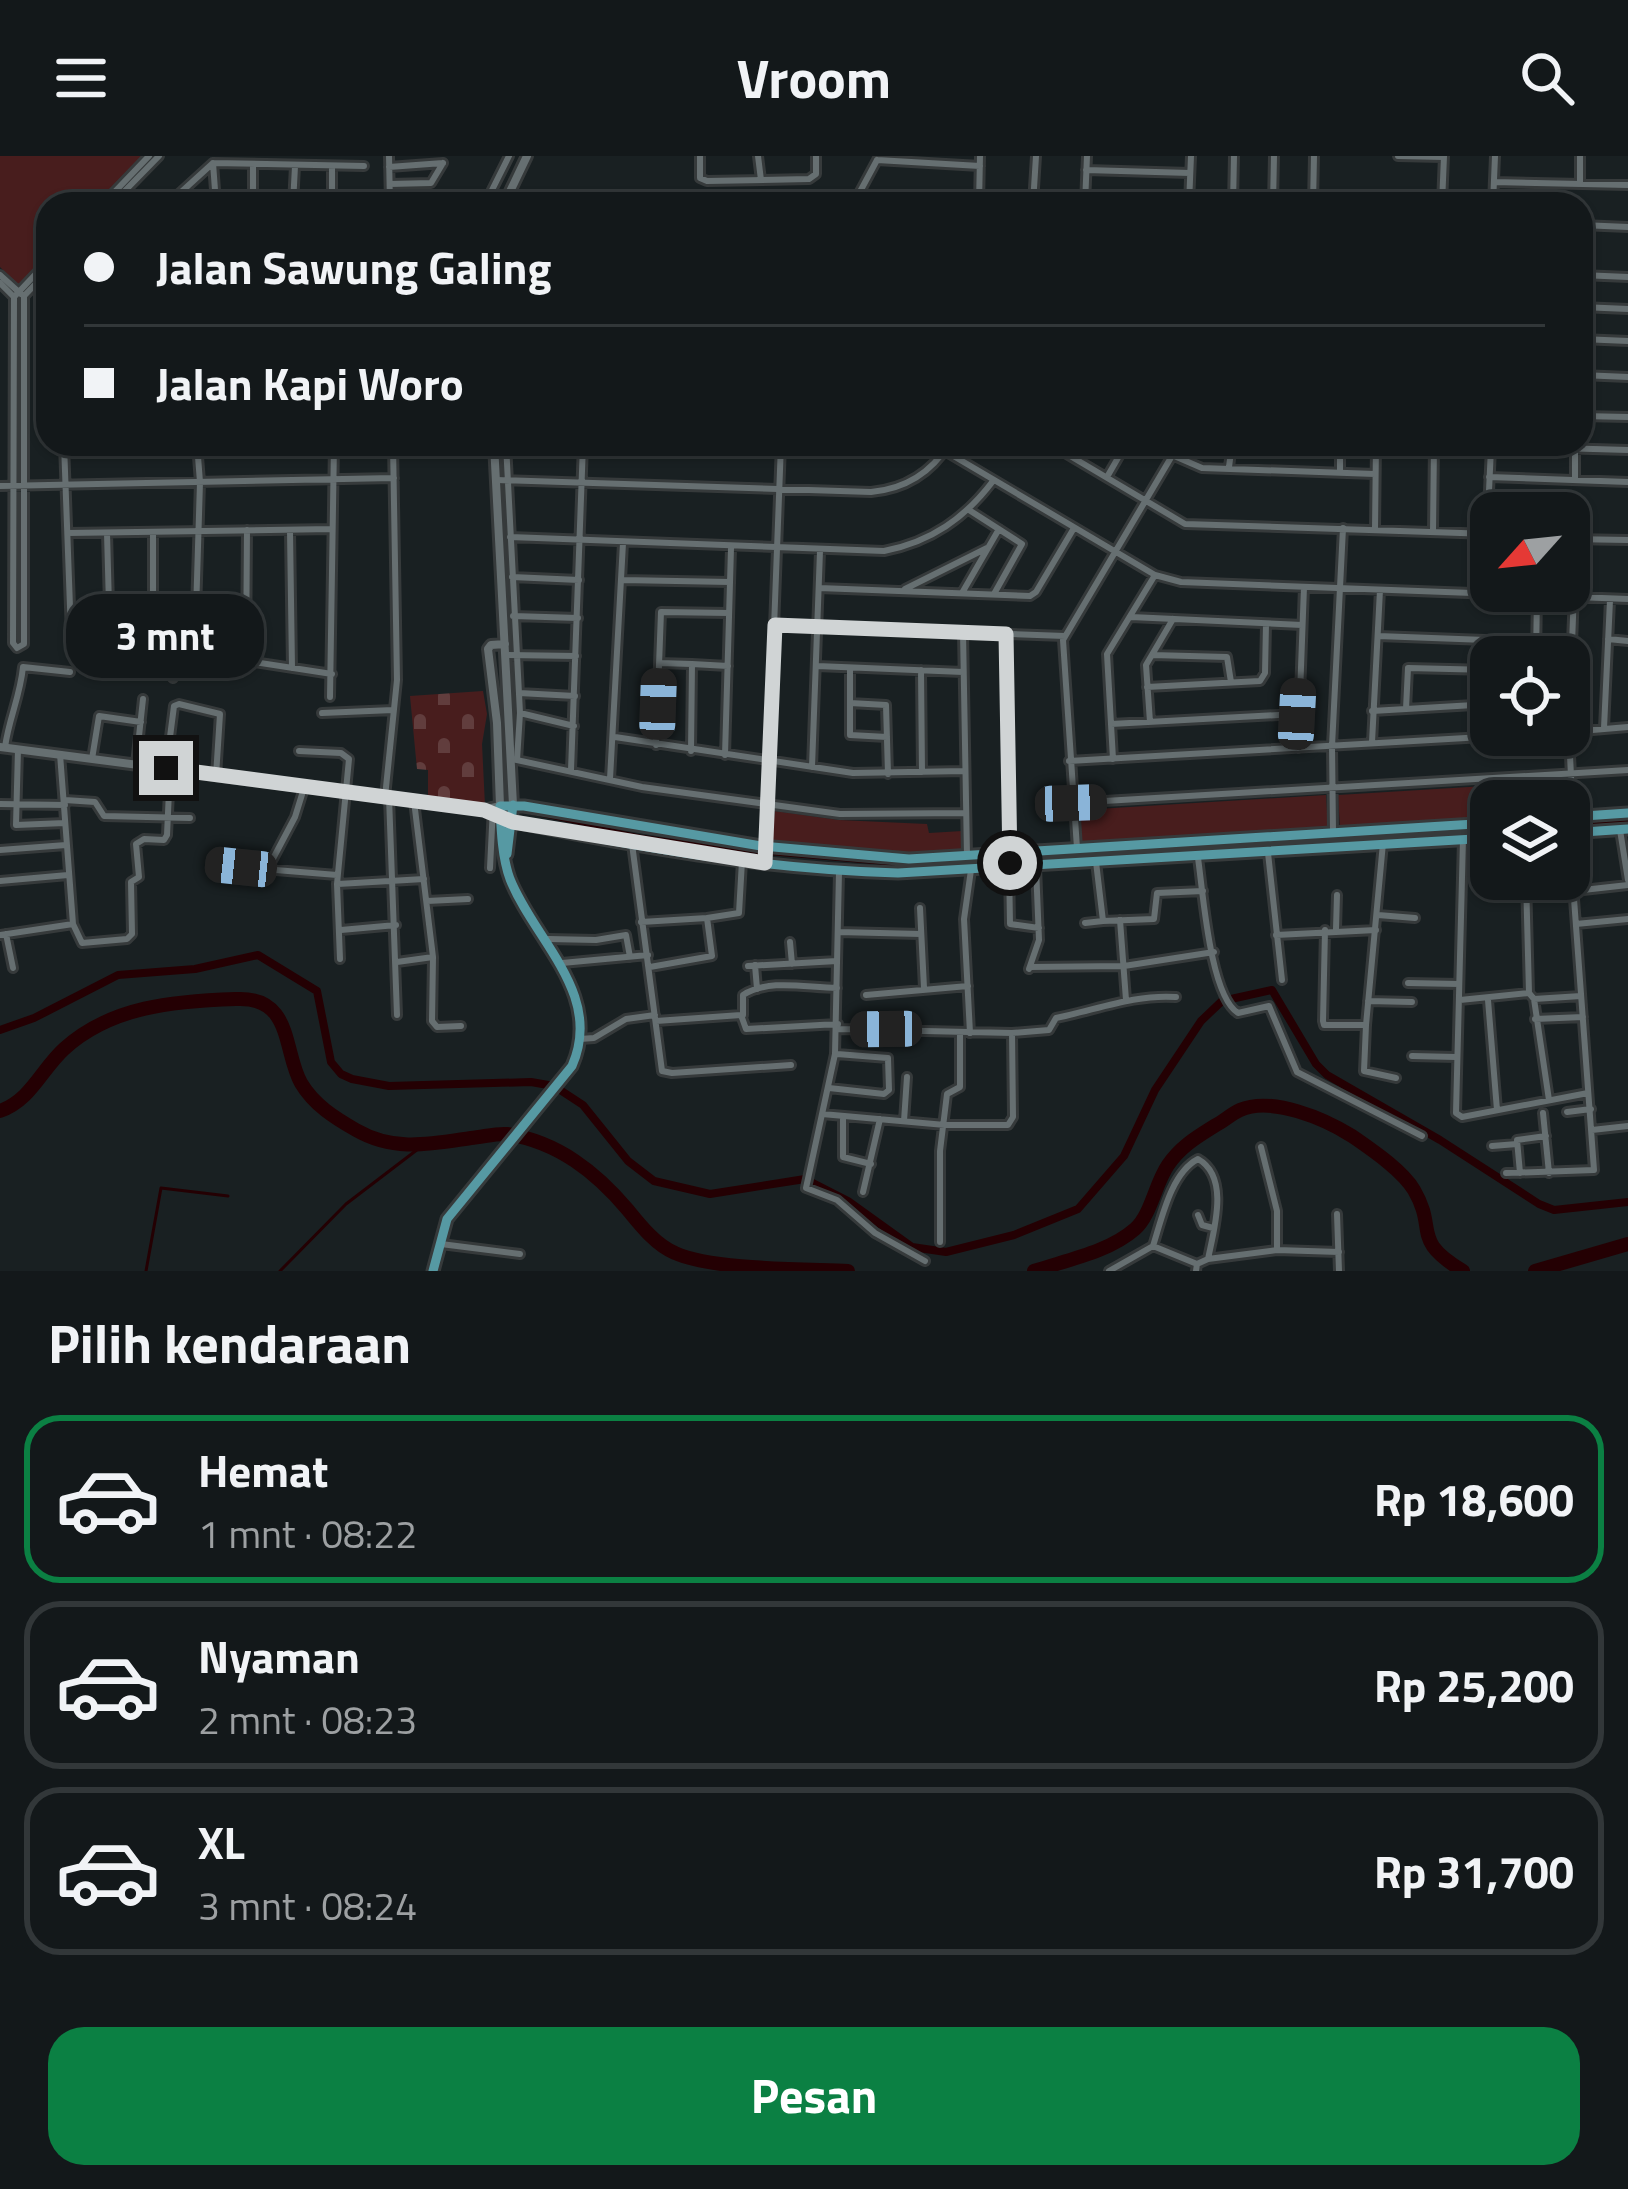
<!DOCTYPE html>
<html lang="id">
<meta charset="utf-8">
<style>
:root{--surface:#13181a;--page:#1c2123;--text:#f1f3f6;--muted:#9da0a2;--line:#323739;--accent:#0b8043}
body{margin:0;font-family:"Titillium Web",sans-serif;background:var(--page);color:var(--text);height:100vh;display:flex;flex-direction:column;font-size:45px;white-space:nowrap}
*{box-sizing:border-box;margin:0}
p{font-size:39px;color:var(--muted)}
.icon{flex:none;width:66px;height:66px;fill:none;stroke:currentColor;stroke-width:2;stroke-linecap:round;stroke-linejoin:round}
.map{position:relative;height:1115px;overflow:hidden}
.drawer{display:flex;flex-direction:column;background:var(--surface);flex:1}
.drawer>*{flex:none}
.hud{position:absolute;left:36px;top:36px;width:1557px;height:264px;border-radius:36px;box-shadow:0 3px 9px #0004,0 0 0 3px var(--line);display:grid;align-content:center;height:264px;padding:0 48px;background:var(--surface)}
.needle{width:78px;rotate:243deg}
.tools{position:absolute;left:1470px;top:336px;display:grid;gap:24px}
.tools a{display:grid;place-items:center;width:120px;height:120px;border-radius:24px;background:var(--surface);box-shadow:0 3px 9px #0004,0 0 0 3px var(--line);font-size:60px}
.end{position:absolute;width:54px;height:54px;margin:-27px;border:15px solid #d0d4d5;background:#111;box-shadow:0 0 0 6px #111}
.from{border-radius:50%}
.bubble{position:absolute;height:84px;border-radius:36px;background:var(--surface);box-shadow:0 3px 9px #0004,0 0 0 3px var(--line);font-size:39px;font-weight:700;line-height:84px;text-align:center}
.car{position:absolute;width:36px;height:72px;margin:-36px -18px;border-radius:15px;box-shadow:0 0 9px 3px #0007;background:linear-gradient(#222 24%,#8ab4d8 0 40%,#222 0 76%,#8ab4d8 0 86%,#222 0)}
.hud b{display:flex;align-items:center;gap:42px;height:114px;font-size:45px}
.hud b+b{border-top:3px solid var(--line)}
.hud i{width:30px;height:30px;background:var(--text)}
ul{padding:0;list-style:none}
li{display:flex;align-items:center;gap:36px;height:168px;margin:0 24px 18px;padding:0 24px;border:6px solid var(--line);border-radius:36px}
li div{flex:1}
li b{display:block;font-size:45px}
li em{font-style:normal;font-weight:700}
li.on{border-color:var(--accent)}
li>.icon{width:108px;height:108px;stroke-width:1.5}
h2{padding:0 48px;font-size:54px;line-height:144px}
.cta{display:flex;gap:24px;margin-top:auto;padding:24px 48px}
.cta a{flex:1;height:138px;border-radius:36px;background:var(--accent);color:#fff;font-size:48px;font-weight:700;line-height:138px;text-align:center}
header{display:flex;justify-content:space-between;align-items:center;height:156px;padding:0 48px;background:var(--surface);font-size:54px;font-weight:700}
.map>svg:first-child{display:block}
.green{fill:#481d1d}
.cemetery{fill:url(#cemetery-stones)}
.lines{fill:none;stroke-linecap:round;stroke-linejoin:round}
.stream{stroke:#240003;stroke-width:3}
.canal{stroke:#240003;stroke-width:8}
.river{stroke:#240003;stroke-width:14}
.minor-casing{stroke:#363a3b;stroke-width:12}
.tertiary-casing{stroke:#363a3b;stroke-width:14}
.primary-casing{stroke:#363a3b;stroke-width:15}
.minor{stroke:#666f71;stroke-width:6}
.tertiary{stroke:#666f71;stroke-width:8}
.primary{stroke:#5699a3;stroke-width:9}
.route{stroke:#d0d4d5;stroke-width:15}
</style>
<header><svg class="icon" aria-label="menu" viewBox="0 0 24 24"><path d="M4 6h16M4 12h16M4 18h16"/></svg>Vroom<svg class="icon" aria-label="search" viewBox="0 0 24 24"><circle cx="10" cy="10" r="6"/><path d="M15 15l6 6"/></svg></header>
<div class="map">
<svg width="1628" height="1115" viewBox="0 0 1628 1115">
<defs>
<pattern id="cemetery-stones" width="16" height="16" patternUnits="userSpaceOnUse" patternTransform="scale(3)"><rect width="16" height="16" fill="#481d1d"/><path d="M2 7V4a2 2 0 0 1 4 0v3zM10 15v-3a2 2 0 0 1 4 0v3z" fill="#613d3d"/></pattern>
</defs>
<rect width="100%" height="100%" fill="#192022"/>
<path class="green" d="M0 0H144L97 48H48V98L18 129 0 111Z
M1565 625V645H1491V662L1340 672 1338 639Z
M1326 639 1328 673 1080 686 1081 654Z
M775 655 839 664 927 668 929 677 962 675 963 697 921 700 771 687Z"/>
<path class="cemetery" d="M483 535 487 558 482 588 485 650 428 643V614L417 613 410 540Z"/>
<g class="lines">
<path class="stream" d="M526 656 640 680 763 697 891 708 1273 689 1383 678
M1569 670 1628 665
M146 1115 161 1032 228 1040
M280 1115 346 1048 422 990"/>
<path class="canal" d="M0 874 34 862 118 819 195 813 258 799 317 835 331 906 341 918 352 923 389 930 531 926 554 930 583 949 628 1005 654 1025 710 1038 805 1023 848 1045 912 1091 946 1096 1014 1079 1078 1053 1124 1000 1155 934 1201 865 1222 845 1272 834 1316 908 1327 919 1440 984 1539 1048 1554 1054 1628 1046"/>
<path class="river" d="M0 955C31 944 41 914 64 893 111 850 175 845 236 843 293 840 283 895 301 927 314 949 335 962 356 974 394 996 430 988 471 982 483 981 496 977 507 978 558 986 596 1016 628 1054 641 1070 656 1089 675 1097 712 1114 805 1113 848 1115
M1034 1115C1067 1104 1109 1096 1135 1073 1151 1059 1155 1028 1168 1009 1181 990 1197 981 1216 969 1224 965 1231 958 1240 954 1272 940 1325 963 1352 980 1372 994 1402 1014 1414 1034 1438 1075 1410 1083 1463 1115
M1535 1115 1628 1088"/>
<defs>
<path id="minor" d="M389 0 390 48
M700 0V22L707 25 809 23 816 18V0
M758 0 761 24
M1398 0 1443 1
M877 4 980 10
M332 10V48
M389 11 443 7
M1086 14 1190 17
M1494 26 1628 29
M1580 26V0
M390 28 431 27 443 7
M175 42 211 41 215 34 213 7
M854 45 998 48
M855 45 877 4
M103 48 149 0
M112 48 159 0
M168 48 213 7 364 10
M253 48V10
M293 48 295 10
M485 48 509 0
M979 48 980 0
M1033 48 1036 0
M1085 48 1087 0
M1189 48 1191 0
M1233 48 1234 0
M1273 48 1274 0
M1313 48 1314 0
M1442 48 1444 0
M1493 48 1495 0
M1581 69 1628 71
M0 119 21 138
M1581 119 1628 121
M0 127 14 141
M24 140 48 115
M1581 148 1582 119
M1581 151 1628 153
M1581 183 1628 185
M1581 219 1628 221
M1581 260 1628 261
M64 288 71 478 332 518
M506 288 520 557 517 604
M1050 288 1185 368 1491 378
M1491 290 1628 294
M945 295 1155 419 1181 426 1628 443
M1172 299 1202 312 1375 318
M1229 311 1232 288
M1340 314V288
M1107 321 1126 288
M1489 321 1628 326
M497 324 871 336C904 333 931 317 949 288
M1575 324V288
M0 330 394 322
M969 354 1022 388 994 438
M1375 373 1376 288
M290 375 292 512
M1433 375 1434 288
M68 377 332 373
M107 377 110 486
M153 377V436L158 449 247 463
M1487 378 1491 292
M510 381 884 395C931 386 965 362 993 325
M1569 383 1628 384
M512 421 579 424
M622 424 730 426
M819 432 1030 440 1036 436 1074 372
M905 433 987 392
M962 437 999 373
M196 456 200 326 197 288
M513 460 578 462
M1131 461 1302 469
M775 469 1065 480
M963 476 967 700
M1006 478 1010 696
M1378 480 1536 486
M1608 483 1628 485
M17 492 13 487 14 141 48 105
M17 492 24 488V140
M505 499 576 500
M1152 499 1227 501 1231 526
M1536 501 1537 439
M246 505 247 374
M659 507 692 508 691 595
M692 508 728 510
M817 510 963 516
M850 513V579L887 581
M921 514 922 616
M173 522 176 496
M1147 531 1260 525 1265 517 1266 468
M519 537 575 540
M330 541 334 288
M850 547 886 549 888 618
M1406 553 1408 512 1491 514
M1372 555 1491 548
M322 557 393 554
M520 557 574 570
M1150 566 1146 509 1173 463
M1569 566 1576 383
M1111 568 1297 558
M1604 572 1610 444
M1569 576 1628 571
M1569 579 1573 661
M615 581 853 617 965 615
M1372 586 1380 434
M656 589 661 456 729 457
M5 591C9 562 20 541 23 511L70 516
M1298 592 1304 431
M18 593 16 669 65 667
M299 595 341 597 349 603 337 728 340 803
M60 598 73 768 82 787 127 783 132 778 131 726 139 721 136 688 144 683 164 684 167 679 170 613
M725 599 731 392
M92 603 99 560 141 566
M512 603 642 631 840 658 966 657
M1113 603 1107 498 1155 419
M1069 605 1518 579
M136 608 143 543
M812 611 820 395
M166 612 174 550 179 548 220 558 216 620
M571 614 583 288
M610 623 623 387
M385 641 397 524 393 288
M389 641 397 859
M65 644 95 646 104 660 190 662
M414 645 433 801 432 865 437 871 461 870
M1071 647 1628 614
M0 648 65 649
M1620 674 1628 724
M1333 675 1332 590 1343 372
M1463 683 1456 957 1462 961 1588 937
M632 688 662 915 672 917 791 909
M1077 692 1063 484 1179 288
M0 694 66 689
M1268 697 1282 824
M1198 702C1203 736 1210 840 1238 857L1269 850 1297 916 1422 980
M765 708 781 288
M214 709 337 719
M1009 709 1010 768 1039 772
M490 712 493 651
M267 714 295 661 304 632
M839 716 835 898 806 1032 837 1044 875 1077 925 1105
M1526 723 1529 837
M0 725 68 719
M338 728 424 723
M1583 734 1628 729
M427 745 468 743
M920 752 924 832
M1378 759 1415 762
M707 762 739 757 742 705
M1120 764 1126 844
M1103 765 1154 763 1157 737 1203 735
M641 766 707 762 712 800 650 811
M1085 767 1103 765 1096 706
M1576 768 1628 763
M1336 773 1337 739
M341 774 396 769
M1325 774 1323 865 1324 869H1366L1383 687
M838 776 921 778
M6 778 13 812
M0 779 73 768
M1276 779 1376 774
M548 783 596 784 626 779 630 801
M790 786 792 808
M397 806 433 801
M562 807 648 799
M755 809 757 833
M748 810 837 805
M1030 811 1124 810 1214 796
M1029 813 1039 784 1036 711
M1408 827 1459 828
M866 839 968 830
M1534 843 1549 944
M1460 844 1529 837 1534 843 1581 840
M1488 844 1497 954
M1368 845 1412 846
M743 859V839C770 822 807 832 837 832
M1535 863 1583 861
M656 865 741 859 746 873 838 868
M1366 869 1364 915 1396 922
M838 873 1012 877 1049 874 1056 862C1096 854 1135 838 1176 841
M970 877 964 763 971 714
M580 883 594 882 626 863 655 859
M1412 900 1456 901
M829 932 884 938 889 934 888 902 837 898
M1567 956 1591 953
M1543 957 1549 1017
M822 958 945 969H1008L1013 961 1012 877
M843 960V1001L871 1008
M904 965 907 921
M1592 974 1628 970
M1492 990 1517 988
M1261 991 1277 1055V1094
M1506 1017 1594 1014 1569 675
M1520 1017 1517 984 1546 980
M863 1036 880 963
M1337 1058 1339 1115
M1198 1059 1202 1069 1213 1072
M940 1086V995L947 938 960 931V877
M441 1088 520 1098
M1153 1090 1197 1108
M1208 1103 1277 1094 1339 1096
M1109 1115 1153 1090C1162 1062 1171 1017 1198 1003 1230 1021 1214 1073 1208 1103L1197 1108 1196 1115"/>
<path id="tertiary" d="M504 48 527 0
M494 288 513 649
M0 591 484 654 500 650 497 567 488 493 491 489 505 488"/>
<path id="primary" d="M1569 661 1628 657
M500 663C629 690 767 714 898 717L1491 682
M1569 677 1628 673
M507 698 513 649
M433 1115 447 1063 572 910C604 838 534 784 510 723 502 701 501 674 500 650H524L761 690 909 703 1491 667"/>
</defs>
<use href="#minor" class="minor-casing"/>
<use href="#tertiary" class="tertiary-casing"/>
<use href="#primary" class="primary-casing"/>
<use href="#minor" class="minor"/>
<use href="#tertiary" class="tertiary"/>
<use href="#primary" class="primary"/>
</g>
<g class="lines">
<path class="route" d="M166 612 484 654 513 666 765 707 775 469 1006 478 1010 707"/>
</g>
</svg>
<div class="tools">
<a><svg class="needle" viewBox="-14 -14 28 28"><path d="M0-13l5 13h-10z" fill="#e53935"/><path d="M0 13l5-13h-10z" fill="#9da0a2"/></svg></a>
<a><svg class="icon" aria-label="locate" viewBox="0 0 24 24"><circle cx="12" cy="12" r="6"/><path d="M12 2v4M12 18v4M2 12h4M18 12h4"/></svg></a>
<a><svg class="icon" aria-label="layers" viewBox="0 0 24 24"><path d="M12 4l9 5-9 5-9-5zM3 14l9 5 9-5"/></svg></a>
</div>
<i class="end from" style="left:1010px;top:707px"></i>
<i class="end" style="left:166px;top:612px"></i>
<div class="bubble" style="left:66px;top:438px;width:198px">3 mnt</div>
<i class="car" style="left:658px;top:548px;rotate:2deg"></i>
<i class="car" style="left:1297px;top:558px;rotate:3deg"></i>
<i class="car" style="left:1071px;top:647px;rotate:88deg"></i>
<i class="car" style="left:241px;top:711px;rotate:276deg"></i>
<i class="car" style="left:886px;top:873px;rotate:269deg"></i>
<div class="hud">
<b><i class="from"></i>Jalan Sawung Galing</b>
<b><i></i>Jalan Kapi Woro</b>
</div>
</div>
<section class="drawer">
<h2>Pilih kendaraan</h2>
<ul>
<li class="on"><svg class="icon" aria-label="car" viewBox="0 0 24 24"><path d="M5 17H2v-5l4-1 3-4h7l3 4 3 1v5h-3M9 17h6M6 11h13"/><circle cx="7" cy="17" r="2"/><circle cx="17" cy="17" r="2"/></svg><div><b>Hemat</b><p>1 mnt · 08:22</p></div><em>Rp 18,600</em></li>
<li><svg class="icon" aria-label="car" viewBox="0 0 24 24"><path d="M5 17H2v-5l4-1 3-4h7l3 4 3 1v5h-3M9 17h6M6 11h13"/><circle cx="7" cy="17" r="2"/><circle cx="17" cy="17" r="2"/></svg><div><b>Nyaman</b><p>2 mnt · 08:23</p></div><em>Rp 25,200</em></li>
<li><svg class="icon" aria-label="car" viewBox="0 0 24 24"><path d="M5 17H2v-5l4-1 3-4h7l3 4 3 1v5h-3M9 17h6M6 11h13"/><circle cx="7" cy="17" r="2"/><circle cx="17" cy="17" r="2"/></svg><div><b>XL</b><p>3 mnt · 08:24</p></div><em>Rp 31,700</em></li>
</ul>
<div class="cta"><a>Pesan</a></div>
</section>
